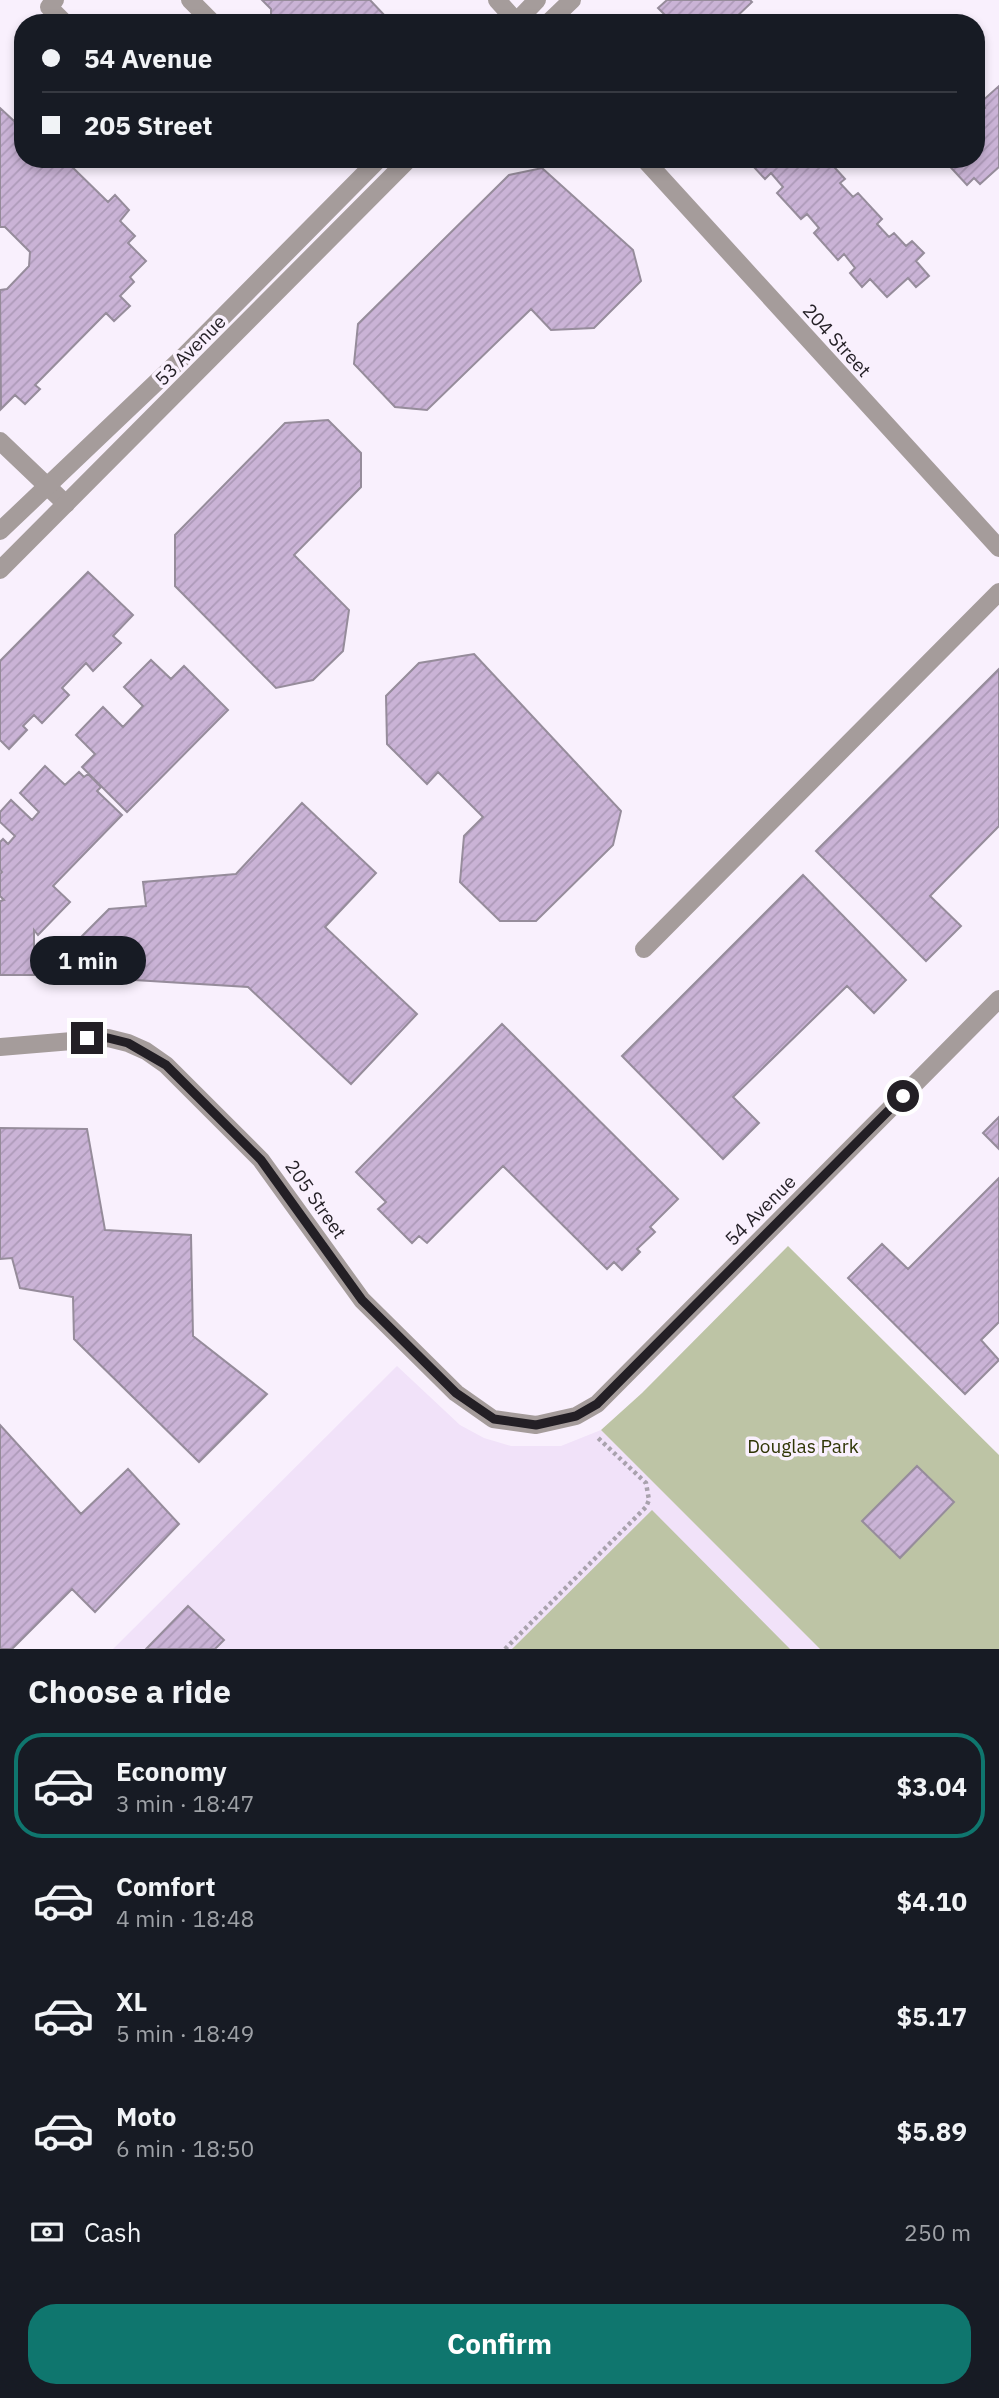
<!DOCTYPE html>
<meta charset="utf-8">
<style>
:root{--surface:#171b24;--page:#242831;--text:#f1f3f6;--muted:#9ea1a6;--line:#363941;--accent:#0f766e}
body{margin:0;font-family:"IBM Plex Sans",sans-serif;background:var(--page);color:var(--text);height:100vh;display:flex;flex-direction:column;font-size:26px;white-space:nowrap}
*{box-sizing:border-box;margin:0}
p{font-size:23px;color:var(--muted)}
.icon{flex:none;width:38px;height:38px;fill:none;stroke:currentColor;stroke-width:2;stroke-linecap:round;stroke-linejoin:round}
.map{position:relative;height:1649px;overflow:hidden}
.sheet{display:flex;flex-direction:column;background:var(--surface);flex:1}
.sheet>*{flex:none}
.top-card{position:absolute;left:14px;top:14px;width:971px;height:154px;border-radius:28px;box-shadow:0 4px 10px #0003;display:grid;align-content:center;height:154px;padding:0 28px;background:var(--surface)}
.end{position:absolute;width:32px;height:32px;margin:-16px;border:9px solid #231f25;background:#fff;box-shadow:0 0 0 4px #fff}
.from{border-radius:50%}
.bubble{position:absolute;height:49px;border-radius:24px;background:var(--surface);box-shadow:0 4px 10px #0003;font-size:23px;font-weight:700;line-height:49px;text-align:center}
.top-card b{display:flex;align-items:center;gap:24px;height:66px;font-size:26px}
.top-card b+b{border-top:2px solid var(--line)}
.top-card i{width:18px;height:18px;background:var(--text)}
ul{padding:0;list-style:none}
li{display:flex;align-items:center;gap:21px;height:105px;margin:0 14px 10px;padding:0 14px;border:4px solid transparent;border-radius:28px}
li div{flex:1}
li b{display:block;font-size:26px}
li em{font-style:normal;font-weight:700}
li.selected{border-color:var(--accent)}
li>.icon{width:63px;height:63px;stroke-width:1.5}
h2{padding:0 28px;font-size:32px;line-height:84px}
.pay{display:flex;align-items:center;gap:18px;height:77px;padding:0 28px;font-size:26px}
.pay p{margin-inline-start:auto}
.button{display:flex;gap:14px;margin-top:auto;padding:14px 28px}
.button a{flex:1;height:80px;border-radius:28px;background:var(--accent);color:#fff;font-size:28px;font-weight:700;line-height:80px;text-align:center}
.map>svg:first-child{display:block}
.built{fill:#f1e2f9}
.green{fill:#bdc4a5}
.building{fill:url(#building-hatch);stroke:#968c9b;stroke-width:2}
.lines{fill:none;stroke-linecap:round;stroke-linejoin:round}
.path{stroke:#a9a2ad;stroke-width:4.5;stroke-dasharray:3.5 3.5;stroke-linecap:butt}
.service{stroke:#a59c9b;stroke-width:18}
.minor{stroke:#a59c9b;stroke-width:18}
.tertiary{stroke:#a59c9b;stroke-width:18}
.route{stroke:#231f25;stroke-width:9}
.labels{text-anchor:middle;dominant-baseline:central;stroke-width:7;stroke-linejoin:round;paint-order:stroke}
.street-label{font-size:19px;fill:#231f25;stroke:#f9f0fd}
.park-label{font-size:19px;fill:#303606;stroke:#f9f0fd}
</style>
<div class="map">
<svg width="999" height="1649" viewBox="0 0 999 1649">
<defs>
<pattern id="building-hatch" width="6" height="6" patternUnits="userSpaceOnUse" patternTransform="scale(1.75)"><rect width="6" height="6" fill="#cab3d6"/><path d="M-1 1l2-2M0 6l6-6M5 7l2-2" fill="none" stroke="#ad9ab8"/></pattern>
</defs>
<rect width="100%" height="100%" fill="#f9f0fd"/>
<path class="built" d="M397 1366 460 1425 484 1438 511 1446H561L601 1430 820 1649H113Z"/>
<path class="green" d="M788 1246 999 1455V1649H820L601 1430 642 1393Z
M652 1510 790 1649H512Z"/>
<path class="building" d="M262 0H370L387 18 382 23H271V9Z
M667 0H750L752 2 730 23H658L666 16 658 8Z
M999 86V167L980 184 974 178 967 185 943 159H976V115L985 108 980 103Z
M0 108 14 121 23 112V159H64L108 202 115 195 129 210 120 221 135 236 128 243 146 261 130 277 134 282 120 296 130 306 114 321 106 313 35 385 40 389 25 404 15 395 1 409 0 290 7 289 29 266 30 252 5 227H0Z
M760 159H827L845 179 840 183 853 197 858 193 882 219 877 224 889 237 894 233 906 246 912 241 924 253 916 261 929 276 916 287 908 278 887 297 870 279 862 287 850 273 855 268 844 254 838 260 814 233 819 228 807 214 801 219 777 193 783 187 771 173 765 179 753 166Z
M542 168 633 250 641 281 594 328 551 330 531 309 427 410 395 407 354 364 358 324 509 175Z
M328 420 361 453V487L294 555 349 610 343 651 313 680 276 688 175 586V535L285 423Z
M88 572 133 615 113 636 121 643 93 671 86 663 62 688 69 695 42 723 34 715 23 726 27 730 9 749 0 740V661Z
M474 654 621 811 613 845 536 921H500L460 882 464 836 483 817 438 772 427 784 387 744 386 696 419 663Z
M151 660 171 679 184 666 228 710 127 812 82 767 95 754 76 735 103 707 123 727 143 706 124 687Z
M999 669V826L930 896 961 926 926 961 816 851Z
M45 766 65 785 79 772 84 777 88 774 101 787 97 791 122 815 53 886 70 902 38 935 34 930V975H0V901L4 900 0 896V874L2 872 0 870V842L3 839 8 844 15 836 0 822V812L11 800 32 820 39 812 20 793Z
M302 803 376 873 325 927 417 1014 351 1084 248 987 86 977 78 940 109 909 146 906 143 882 236 874Z
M803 875 906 980 874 1013 847 986 733 1097 759 1123 723 1159 622 1056Z
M502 1024 678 1199 650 1227 655 1232 637 1249 640 1252 622 1270 614 1262 607 1269 503 1166 427 1243 419 1236 412 1243 378 1209 386 1202 356 1172Z
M999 1117V1149L983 1133Z
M0 1128 87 1129 105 1230 191 1235 193 1336 267 1394 199 1462 74 1339 73 1297 20 1288 12 1258 0 1259Z
M999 1178V1322L981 1340 999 1360 965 1394 848 1278 882 1244 908 1269Z
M0 1425 81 1514 128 1469 179 1524 95 1612 72 1589 12 1649H0Z
M917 1466 954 1502 900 1558 862 1521Z
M188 1606 224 1640 215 1649H146Z"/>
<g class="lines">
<path class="path" d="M505 1649 646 1507 649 1500 646 1483 596 1436"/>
<path class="service" d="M55 0 49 7 65 23
M190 0 213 23
M0 441 66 504
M644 949 999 592"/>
<path class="minor" d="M497 0 516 21
M0 1047 108 1038 128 1043 146 1051 166 1065 261 1160 362 1300 456 1393 493 1419 536 1425 576 1416 597 1404 999 999"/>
<path class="tertiary" d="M515 23 537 0
M548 23 572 0
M644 159 999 548
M0 531 184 356 379 159
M0 570 409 159"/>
</g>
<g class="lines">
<path class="route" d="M87 1038H108L128 1043 166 1065 261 1160 362 1300 456 1393 494 1419 536 1425 576 1416 597 1404 903 1096"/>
</g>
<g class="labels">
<g class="street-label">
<text transform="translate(837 340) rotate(48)">204 Street</text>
<text transform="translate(190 350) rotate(-45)">53 Avenue</text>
<text transform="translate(316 1199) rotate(55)">205 Street</text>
<text transform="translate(760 1210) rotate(-45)">54 Avenue</text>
</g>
<g class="park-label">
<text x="803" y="1446">Douglas Park</text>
</g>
</g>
</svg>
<i class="end from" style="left:903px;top:1096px"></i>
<i class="end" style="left:87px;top:1038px"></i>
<div class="bubble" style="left:30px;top:936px;width:116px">1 min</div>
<div class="top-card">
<b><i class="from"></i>54 Avenue</b>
<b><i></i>205 Street</b>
</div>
</div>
<section class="sheet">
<h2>Choose a ride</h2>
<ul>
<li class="selected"><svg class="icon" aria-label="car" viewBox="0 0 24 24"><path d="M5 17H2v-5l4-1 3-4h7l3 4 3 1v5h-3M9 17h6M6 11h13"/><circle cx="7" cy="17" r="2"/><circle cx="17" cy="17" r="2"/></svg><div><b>Economy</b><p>3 min · 18:47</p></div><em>$3.04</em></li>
<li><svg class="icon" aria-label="car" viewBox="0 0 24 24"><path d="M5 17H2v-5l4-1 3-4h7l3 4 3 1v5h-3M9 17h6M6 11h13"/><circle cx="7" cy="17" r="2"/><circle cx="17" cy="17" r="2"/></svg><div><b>Comfort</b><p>4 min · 18:48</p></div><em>$4.10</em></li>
<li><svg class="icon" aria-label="car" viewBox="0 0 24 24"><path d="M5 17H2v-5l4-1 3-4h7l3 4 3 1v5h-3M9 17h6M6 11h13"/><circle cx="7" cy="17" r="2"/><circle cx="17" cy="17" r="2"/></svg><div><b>XL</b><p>5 min · 18:49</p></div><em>$5.17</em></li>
<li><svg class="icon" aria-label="car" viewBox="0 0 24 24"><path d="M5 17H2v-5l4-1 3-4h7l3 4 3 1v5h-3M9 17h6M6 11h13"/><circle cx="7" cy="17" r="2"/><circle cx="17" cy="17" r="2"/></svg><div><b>Moto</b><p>6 min · 18:50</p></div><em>$5.89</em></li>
</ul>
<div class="pay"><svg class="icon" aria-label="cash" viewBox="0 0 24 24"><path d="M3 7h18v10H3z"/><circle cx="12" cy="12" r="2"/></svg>Cash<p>250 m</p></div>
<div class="button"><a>Confirm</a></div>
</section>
